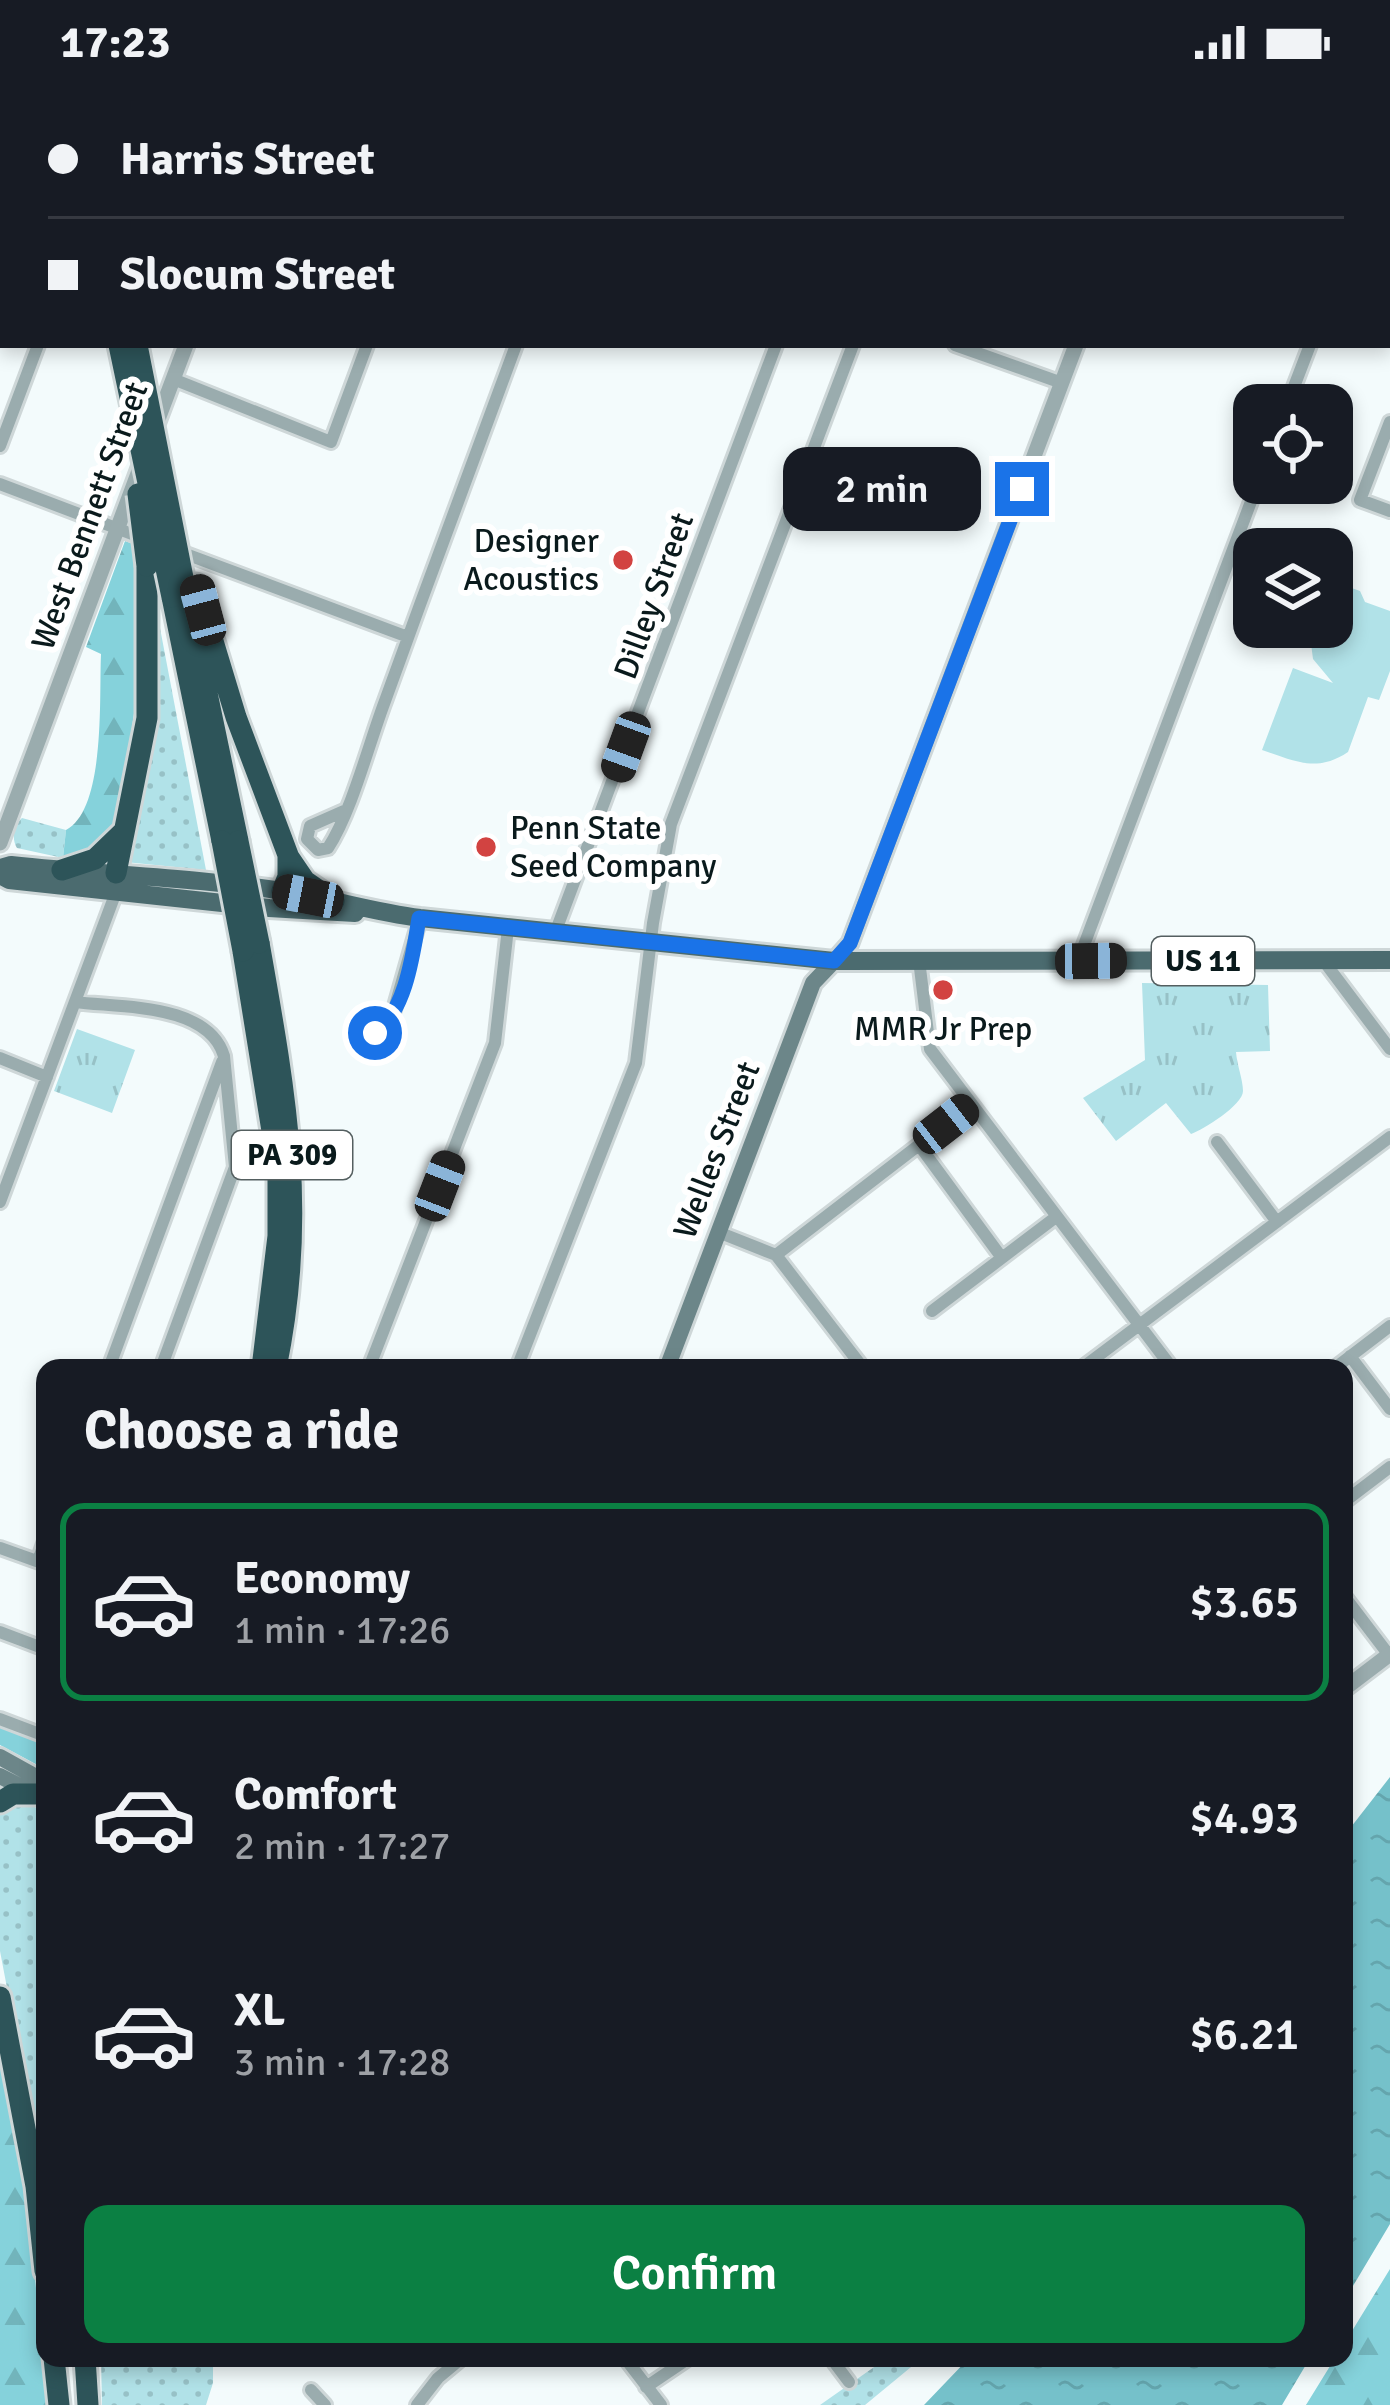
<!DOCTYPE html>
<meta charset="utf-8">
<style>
:root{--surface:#171b24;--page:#20242c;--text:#f1f3f6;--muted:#9ea1a6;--line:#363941;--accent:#0b8043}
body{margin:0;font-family:Signika,sans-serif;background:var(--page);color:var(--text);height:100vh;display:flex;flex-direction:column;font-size:45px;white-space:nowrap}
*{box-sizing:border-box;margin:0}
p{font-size:39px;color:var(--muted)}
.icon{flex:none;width:66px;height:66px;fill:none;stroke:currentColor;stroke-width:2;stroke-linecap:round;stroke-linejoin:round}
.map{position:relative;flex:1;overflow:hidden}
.drawer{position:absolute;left:36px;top:1275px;width:1317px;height:1008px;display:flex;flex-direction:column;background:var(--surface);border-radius:24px;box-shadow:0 6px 18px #0003}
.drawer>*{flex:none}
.guide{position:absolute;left:0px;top:0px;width:1392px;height:264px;box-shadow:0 6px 18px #0003;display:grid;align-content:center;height:264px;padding:0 48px;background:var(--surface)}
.fabs{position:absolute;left:1233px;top:300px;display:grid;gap:24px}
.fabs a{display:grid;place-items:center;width:120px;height:120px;border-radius:24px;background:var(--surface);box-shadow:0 6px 18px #0003;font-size:60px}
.end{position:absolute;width:54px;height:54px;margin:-27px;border:15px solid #1a73e8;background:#fff;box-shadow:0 0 0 6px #fff}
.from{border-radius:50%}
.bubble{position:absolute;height:84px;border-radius:24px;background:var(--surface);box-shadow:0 6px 18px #0003;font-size:39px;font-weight:600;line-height:84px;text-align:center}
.car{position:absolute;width:36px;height:72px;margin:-36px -18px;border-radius:15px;box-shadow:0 0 9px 3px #0007;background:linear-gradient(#222 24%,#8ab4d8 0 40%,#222 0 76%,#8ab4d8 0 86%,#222 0)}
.guide b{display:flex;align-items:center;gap:42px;height:114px;font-size:45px}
.guide b+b{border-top:3px solid var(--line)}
.guide i{width:30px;height:30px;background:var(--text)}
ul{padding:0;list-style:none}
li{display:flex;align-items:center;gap:36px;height:198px;margin:0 24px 18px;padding:0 24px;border:6px solid transparent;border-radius:24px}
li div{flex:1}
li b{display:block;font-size:45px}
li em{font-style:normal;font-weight:600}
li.current{border-color:var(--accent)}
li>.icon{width:108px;height:108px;stroke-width:1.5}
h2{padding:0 48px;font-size:54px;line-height:144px}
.primary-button{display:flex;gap:24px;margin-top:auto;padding:24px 48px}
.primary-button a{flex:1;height:138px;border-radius:24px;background:var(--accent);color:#fff;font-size:48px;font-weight:600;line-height:138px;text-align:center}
.status{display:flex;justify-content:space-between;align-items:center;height:84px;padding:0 60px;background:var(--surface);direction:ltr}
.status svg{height:33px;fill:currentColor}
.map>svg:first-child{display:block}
.grass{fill:url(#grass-dots)}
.forest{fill:url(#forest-firs)}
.park{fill:url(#park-tufts)}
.pitch{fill:#b1e2e8}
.water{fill:url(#water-ripples)}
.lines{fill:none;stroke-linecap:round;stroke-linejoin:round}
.minor-casing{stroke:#ced7d8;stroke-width:18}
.tertiary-casing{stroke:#ced7d8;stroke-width:21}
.secondary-casing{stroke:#ced7d8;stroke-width:22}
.primary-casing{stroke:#ced7d8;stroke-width:24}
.motorway-casing{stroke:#ced7d8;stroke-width:27}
.minor{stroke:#9aacae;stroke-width:12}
.tertiary{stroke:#9aacae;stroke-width:15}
.secondary{stroke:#6c8689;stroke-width:16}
.primary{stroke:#4b6b6f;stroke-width:18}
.motorway{stroke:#2d5459;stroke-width:21}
.motorway-bridge-casing{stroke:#ced7d8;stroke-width:27;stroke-linecap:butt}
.motorway-bridge{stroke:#2d5459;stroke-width:21}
.route{stroke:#1a73e8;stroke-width:15}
.poi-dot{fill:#d24341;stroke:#fff;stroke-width:4.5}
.labels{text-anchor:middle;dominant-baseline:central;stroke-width:12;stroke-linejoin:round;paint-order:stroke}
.shield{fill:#fff;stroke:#545f60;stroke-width:3}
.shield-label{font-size:30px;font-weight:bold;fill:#0a1a1c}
.street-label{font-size:33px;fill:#0a1a1c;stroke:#fff}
.poi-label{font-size:33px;fill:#0a1a1c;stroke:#fff;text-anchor:end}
</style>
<div class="status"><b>17:23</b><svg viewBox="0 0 49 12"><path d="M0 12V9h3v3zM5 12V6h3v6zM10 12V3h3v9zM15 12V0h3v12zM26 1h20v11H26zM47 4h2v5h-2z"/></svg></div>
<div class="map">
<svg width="1390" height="2321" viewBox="0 0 1390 2321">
<defs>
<pattern id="grass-dots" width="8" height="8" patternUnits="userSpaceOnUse" patternTransform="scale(3)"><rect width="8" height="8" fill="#b1e2e8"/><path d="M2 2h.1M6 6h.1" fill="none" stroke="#97c1c6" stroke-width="1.8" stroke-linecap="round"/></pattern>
<pattern id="forest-firs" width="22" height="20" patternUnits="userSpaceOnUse" patternTransform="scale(3)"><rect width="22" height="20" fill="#85d2db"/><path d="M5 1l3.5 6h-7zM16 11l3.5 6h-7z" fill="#72b4bb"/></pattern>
<pattern id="park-tufts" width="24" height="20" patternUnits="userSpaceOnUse" patternTransform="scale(3)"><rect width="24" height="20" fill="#b1e2e8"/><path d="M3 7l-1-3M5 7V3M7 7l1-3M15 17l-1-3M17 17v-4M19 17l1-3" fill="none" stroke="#97c1c6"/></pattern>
<pattern id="water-ripples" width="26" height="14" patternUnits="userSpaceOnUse" patternTransform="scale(3)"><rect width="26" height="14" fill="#75c1ca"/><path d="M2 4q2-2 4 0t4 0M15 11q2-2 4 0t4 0" fill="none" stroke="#64a5ad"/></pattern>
</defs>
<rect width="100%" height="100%" fill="#f3fbfc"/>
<path class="grass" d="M160 544 206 786 125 778Z
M22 734 66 746 63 774 17 764C11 755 14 741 22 734Z
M21 1718 45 1727 39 2072 0 1867V1728Z
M101 2274H213V2299L206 2321H102Z
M887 2274H922L865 2321H820Z"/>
<path class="forest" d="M125 457 136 461 135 622 120 730 112 751 100 762 63 774 66 746C106 725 99 612 101 570L86 563Z
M0 1639 45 1658V1685L0 1661Z
M0 1959 30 2134 46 2321H0Z
M1390 2185V2321H1306L1335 2274H1344V2260Z"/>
<path class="park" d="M1142 899 1268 901 1270 967 1236 968C1237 981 1243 996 1243 1007 1243 1021 1203 1046 1191 1050L1166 1019 1116 1057 1083 1014 1145 976Z
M77 945 135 966 112 1029 54 1007Z"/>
<path class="pitch" d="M1332 497 1360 507 1365 518 1390 527V587L1379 616 1368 613 1348 668C1317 689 1295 677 1262 666L1293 584 1333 599 1313 575 1309 544 1332 543Z"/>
<path class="water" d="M1390 1693V2140L1344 2217V1752Z
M969 2274H1310L1282 2321H924Z"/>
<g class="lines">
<defs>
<path id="minor" d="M345 0 362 3
M468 3 469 0
M648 3 649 0
M1389 244H1390
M955 261 1062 299
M173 295 331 358 367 261
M1287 321 1310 261
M1390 338 1360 416 1390 427
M0 362 38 261
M0 400 145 455
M175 466 408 553
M344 727 310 742 307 755 318 766 328 764C352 727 369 659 385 617 428 498 472 379 516 261
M555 849 776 261
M919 876 930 965 1172 1284
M1323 876 1390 965
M1078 877 1258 399
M75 918C121 924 208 919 224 972L235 1083 161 1284
M375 949 393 929 420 834
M0 974 47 993
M1217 1058 1277 1138
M919 1061 1002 1174
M0 1118 116 808
M718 1148 776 1171 863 1284
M776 1171 971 1021
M932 1227 1056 1133
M1350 1272 1390 1325
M109 1284 222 978
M369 1284 495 959 508 844
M517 1284 636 979 653 839 671 740 853 261
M1082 1284 1390 1053
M1335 1284 1390 1242
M1344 1418 1390 1383
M0 1464 45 1480
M38 1477 45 1457
M1344 1512 1389 1571
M0 1548 45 1565
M0 1635 45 1652
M625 2274 661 2321
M831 2274 849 2298
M646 2303 689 2274
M311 2306 325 2321
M417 2321 438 2294 462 2274"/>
<path id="tertiary" d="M282 3 283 0
M1173 3 1175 0
M155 343 186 261
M0 759 143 376
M834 877 850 859 1076 261
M1344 1605 1390 1570"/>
<path id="secondary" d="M667 1284 813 899 834 877
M0 1673 45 1698
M0 1692 31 1708"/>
<path id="primary" d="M0 784 11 781C101 791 192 793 282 807 329 814 373 828 420 834L834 877 1390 876
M0 791 9 796 269 824 355 829"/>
<path id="motorway" d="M77 0V3
M99 0 100 3
M196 501 236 633 288 771V793L282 807
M172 513 222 757
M190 528 238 757
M288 772 305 797 334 817
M62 786 95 775 123 748
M116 789 147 634V482
M259 859C286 1011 308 1130 276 1284
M243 867 278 1084V1152L262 1284
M0 1718 13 1710H45
M0 1913 36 2102 45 2187
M54 2274 59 2321
M85 2274 88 2321"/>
</defs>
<use href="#minor" class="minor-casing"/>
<use href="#tertiary" class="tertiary-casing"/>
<use href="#secondary" class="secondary-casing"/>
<use href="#primary" class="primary-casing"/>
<use href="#motorway" class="motorway-casing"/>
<use href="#minor" class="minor"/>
<use href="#tertiary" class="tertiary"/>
<use href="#secondary" class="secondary"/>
<use href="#primary" class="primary"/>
<use href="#motorway" class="motorway"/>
<defs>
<path id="motorway-bridge" d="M119 261 172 513
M137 261 188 519
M138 410 147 482
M222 757 243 867
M238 757 259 859"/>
</defs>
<use href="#motorway-bridge" class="motorway-bridge-casing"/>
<use href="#motorway-bridge" class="motorway-bridge"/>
</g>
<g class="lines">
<path class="route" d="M375 949C406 927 413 870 419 834L834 877 850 859 1022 405"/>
</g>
<g class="poi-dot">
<circle cx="623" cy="476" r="12"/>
<circle cx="486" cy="763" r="12"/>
<circle cx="943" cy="906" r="12"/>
</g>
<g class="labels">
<g class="shield">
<rect x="1152" y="853" width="102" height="48" rx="9"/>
<rect x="232" y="1047" width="120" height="48" rx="9"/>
</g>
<g class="shield-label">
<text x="1203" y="877">US 11</text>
<text x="292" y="1071">PA 309</text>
</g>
<g class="street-label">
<text transform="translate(90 432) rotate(-70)">West Bennett Street</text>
<text transform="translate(654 512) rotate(-70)">Dilley Street</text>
<text transform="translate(717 1066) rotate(-69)">Welles Street</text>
</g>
<g class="poi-label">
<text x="599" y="457">Designer<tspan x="599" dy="38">Acoustics</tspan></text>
<text x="510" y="744" text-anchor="start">Penn State<tspan x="510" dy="38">Seed Company</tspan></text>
<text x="943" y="945" text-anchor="middle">MMR Jr Prep</text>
</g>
</g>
</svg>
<div class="fabs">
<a><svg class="icon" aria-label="locate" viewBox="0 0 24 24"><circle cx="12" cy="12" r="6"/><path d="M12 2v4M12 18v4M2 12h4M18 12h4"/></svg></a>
<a><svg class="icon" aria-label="layers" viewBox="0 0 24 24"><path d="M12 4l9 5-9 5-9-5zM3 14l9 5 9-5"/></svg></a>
</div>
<i class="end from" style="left:375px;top:949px"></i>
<i class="end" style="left:1022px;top:405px"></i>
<div class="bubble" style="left:783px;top:363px;width:198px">2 min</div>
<i class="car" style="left:203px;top:526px;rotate:345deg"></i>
<i class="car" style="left:626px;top:663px;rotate:200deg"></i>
<i class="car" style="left:308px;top:812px;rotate:281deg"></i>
<i class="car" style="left:1091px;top:877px;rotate:89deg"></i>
<i class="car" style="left:946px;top:1040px;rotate:52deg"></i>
<i class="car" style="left:440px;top:1102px;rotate:21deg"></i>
<div class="guide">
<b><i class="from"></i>Harris Street</b>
<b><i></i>Slocum Street</b>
</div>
<section class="drawer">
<h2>Choose a ride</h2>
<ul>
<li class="current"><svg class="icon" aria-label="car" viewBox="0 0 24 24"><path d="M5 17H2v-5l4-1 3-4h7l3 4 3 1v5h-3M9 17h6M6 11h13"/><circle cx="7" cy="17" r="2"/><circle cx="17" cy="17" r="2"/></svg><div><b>Economy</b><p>1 min · 17:26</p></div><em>$3.65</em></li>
<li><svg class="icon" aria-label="car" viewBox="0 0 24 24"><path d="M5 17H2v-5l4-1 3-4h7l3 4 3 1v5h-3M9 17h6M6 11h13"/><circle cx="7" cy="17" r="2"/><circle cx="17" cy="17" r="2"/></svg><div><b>Comfort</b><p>2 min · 17:27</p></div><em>$4.93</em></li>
<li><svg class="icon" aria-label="car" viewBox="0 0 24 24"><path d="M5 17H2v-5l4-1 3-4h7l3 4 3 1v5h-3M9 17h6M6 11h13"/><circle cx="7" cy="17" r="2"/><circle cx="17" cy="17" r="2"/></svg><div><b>XL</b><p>3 min · 17:28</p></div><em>$6.21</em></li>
</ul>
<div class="primary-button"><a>Confirm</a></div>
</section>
</div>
